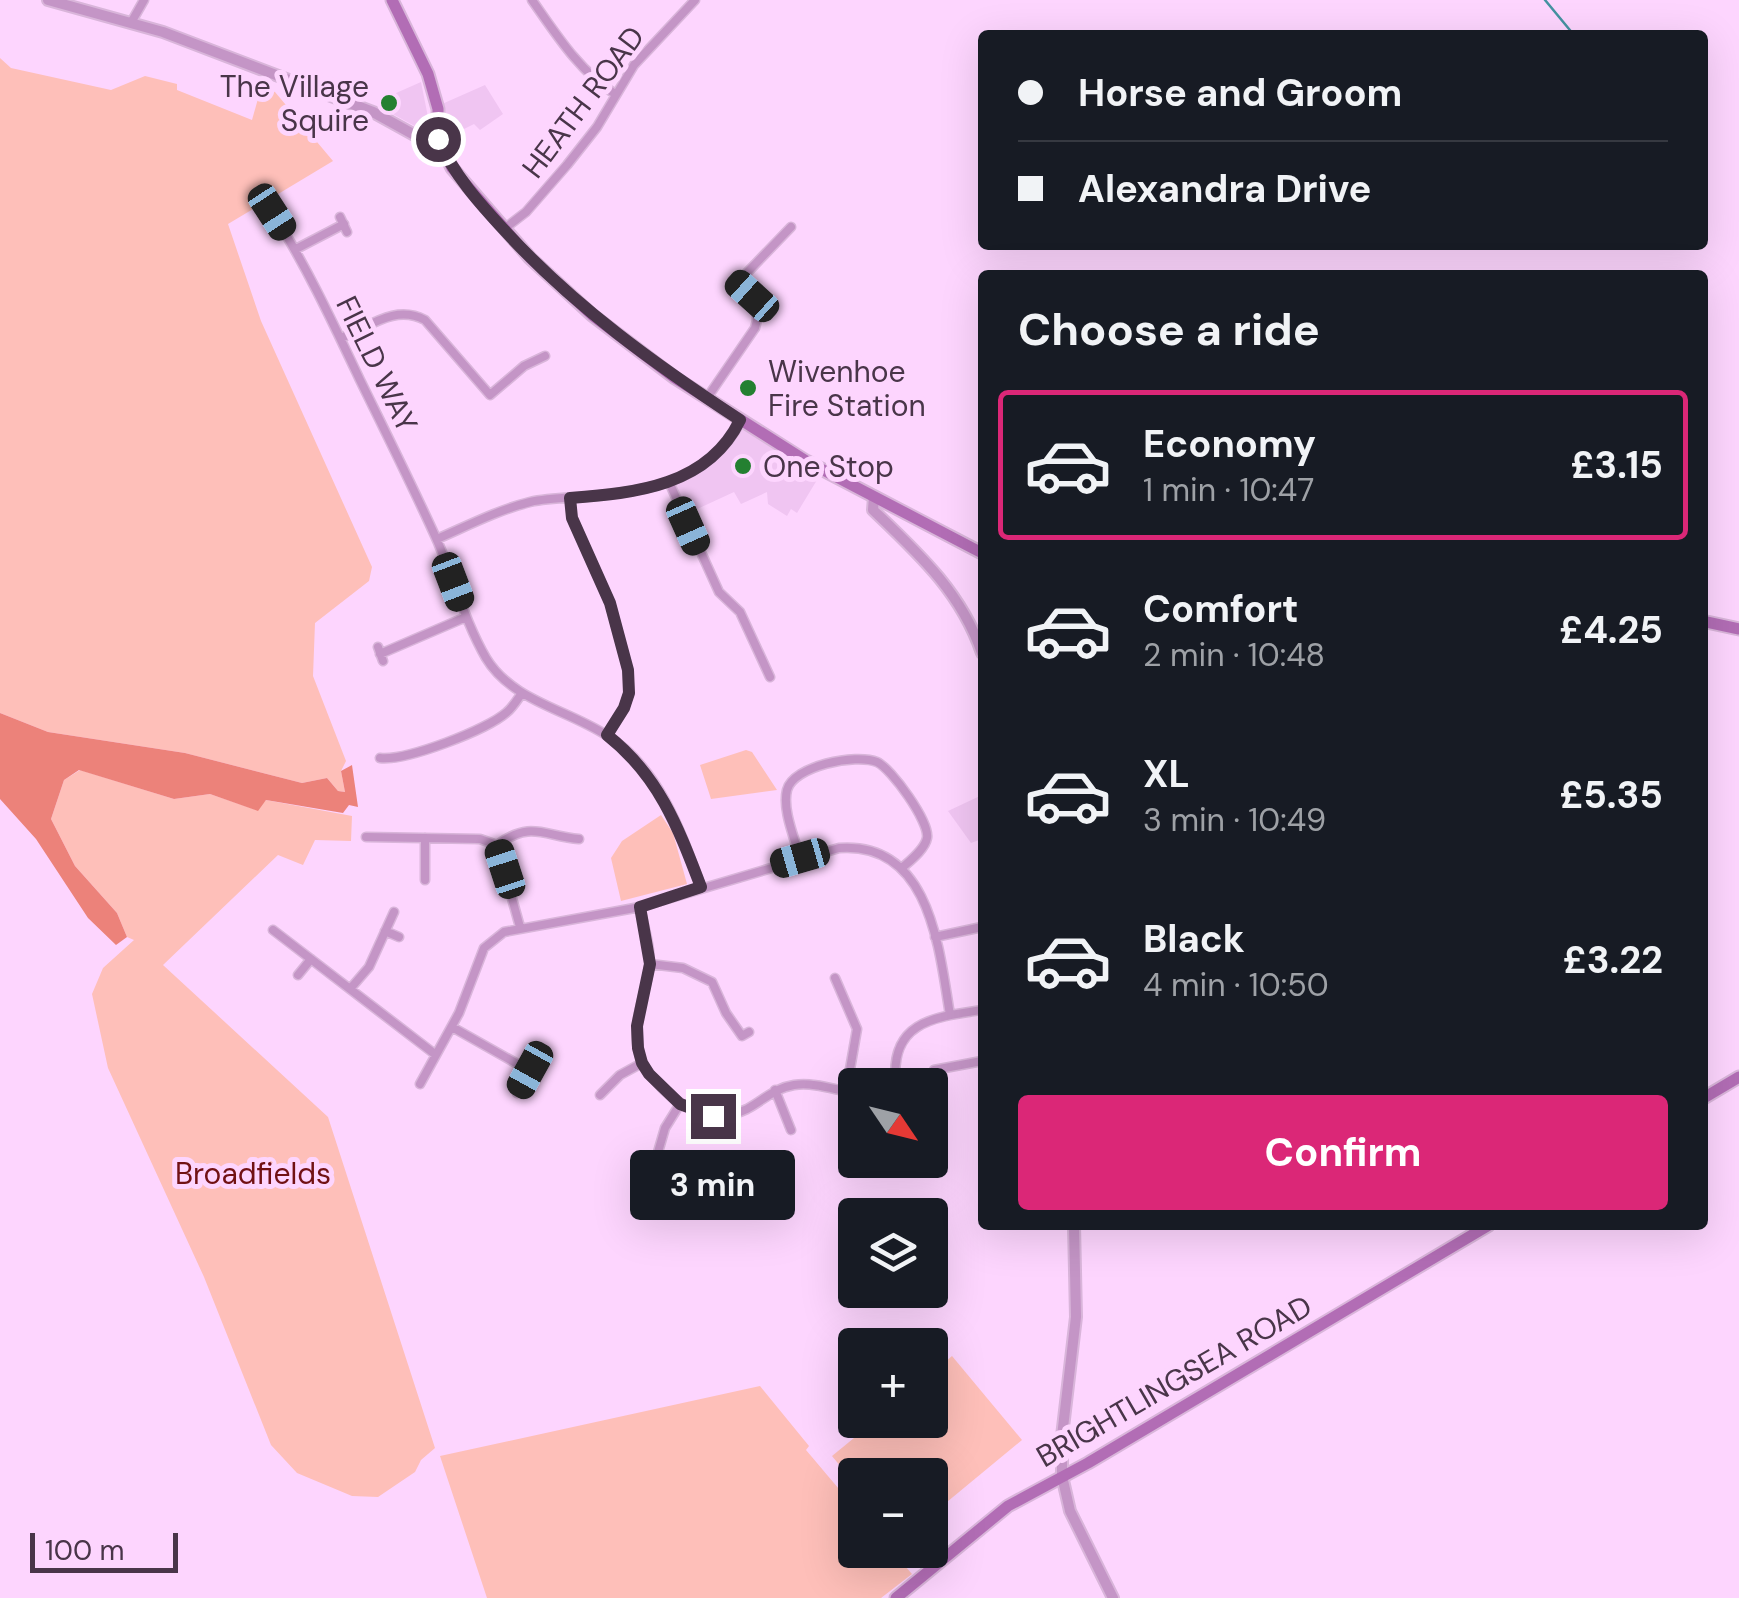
<!DOCTYPE html>
<meta charset="utf-8">
<style>
:root{--surface:#171b24;--page:#242831;--text:#f1f3f6;--muted:#9ea1a6;--line:#363941;--accent:#db2777}
body{margin:0;font-family:"DM Sans",sans-serif;background:var(--page);color:var(--text);height:100vh;display:flex;flex-direction:column;font-size:38px;white-space:nowrap}
*{box-sizing:border-box;margin:0}
p{font-size:32px;color:var(--muted)}
.icon{flex:none;width:55px;height:55px;fill:none;stroke:currentColor;stroke-width:2;stroke-linecap:round;stroke-linejoin:round}
.map{position:relative;flex:1;overflow:hidden}
.details{position:absolute;left:978px;top:270px;width:730px;height:960px;display:flex;flex-direction:column;background:var(--surface);border-radius:10px;box-shadow:0 10px 40px #0002}
.details>*{flex:none}
.top-card{position:absolute;left:978px;top:30px;width:730px;height:220px;border-radius:10px;box-shadow:0 10px 40px #0002;display:grid;align-content:center;height:220px;padding:0 40px;background:var(--surface)}
.needle{width:65px;rotate:125deg}
.buttons{position:absolute;left:838px;top:1068px;display:grid;gap:20px}
.buttons a{display:grid;place-items:center;width:110px;height:110px;border-radius:10px;background:var(--surface);box-shadow:0 10px 40px #0002;font-size:50px}
.scale{position:absolute;left:30px;bottom:25px;width:148px;box-sizing:border-box;padding-left:10px;border:5px solid #493549;border-top:0;font-size:28px;line-height:35px;white-space:nowrap;color:#493549;-webkit-text-stroke:8px #fdd5fe;paint-order:stroke}
.end{position:absolute;width:45px;height:45px;margin:-22px;border:12px solid #493549;background:#fff;box-shadow:0 0 0 5px #fff}
.from{border-radius:50%}
.bubble{position:absolute;height:70px;border-radius:10px;background:var(--surface);box-shadow:0 10px 40px #0002;font-size:32px;font-weight:700;line-height:70px;text-align:center}
.car{position:absolute;width:30px;height:60px;margin:-30px -15px;border-radius:12px;box-shadow:0 0 8px 2px #0007;background:linear-gradient(#222 24%,#8ab4d8 0 40%,#222 0 76%,#8ab4d8 0 86%,#222 0)}
.top-card b{display:flex;align-items:center;gap:35px;height:95px;font-size:38px}
.top-card b+b{border-top:2px solid var(--line)}
.top-card i{width:25px;height:25px;background:var(--text)}
ul{padding:0;list-style:none}
li{display:flex;align-items:center;gap:30px;height:150px;margin:0 20px 15px;padding:0 20px;border:5px solid transparent;border-radius:10px}
li div{flex:1}
li b{display:block;font-size:38px}
li em{font-style:normal;font-weight:700}
li.active{border-color:var(--accent)}
li>.icon{width:90px;height:90px;stroke-width:1.5}
h2{padding:0 40px;font-size:45px;line-height:120px}
.action{display:flex;gap:20px;margin-top:auto;padding:20px 40px}
.action a{flex:1;height:115px;border-radius:10px;background:var(--accent);color:#fff;font-size:40px;font-weight:700;line-height:115px;text-align:center}
.map>svg:first-child{display:block}
.built{fill:#f0c5f2}
.green{fill:#febfb9}
.forest{fill:#ec827a}
.lines{fill:none;stroke-linecap:round;stroke-linejoin:round}
.stream{stroke:#4592a1;stroke-width:2.5}
.minor-casing{stroke:#d9b5da;stroke-width:11}
.tertiary-casing{stroke:#d9b5da;stroke-width:14}
.secondary-casing{stroke:#d9b5da;stroke-width:15}
.minor{stroke:#c495c6;stroke-width:8}
.tertiary{stroke:#c495c6;stroke-width:10}
.secondary{stroke:#b26db5;stroke-width:11}
.route{stroke:#493549;stroke-width:12}
.poi-dot{fill:#248031;stroke:#fdd5fe;stroke-width:4}
.labels{text-anchor:middle;dominant-baseline:central;stroke-width:10;stroke-linejoin:round;paint-order:stroke}
.poi-label{font-size:30px;fill:#493549;stroke:#fdd5fe;text-anchor:start}
.street-label{font-size:30px;fill:#493549;stroke:#fdd5fe}
.park-label{font-size:30px;fill:#711114;stroke:#fdd5fe}
</style>
<div class="map">
<svg width="1739" height="1598" viewBox="0 0 1739 1598">
<rect width="100%" height="100%" fill="#fdd5fe"/>
<path class="built" d="M421 82 429 122 422 130 378 106V101Z
M485 85 503 114 480 130 474 124 454 134 442 104Z
M741 427 820 475 797 513 791 509 787 516 768 504 767 492 741 504 734 492 682 516 668 487 711 463Z
M982 795V839L971 843 948 811Z"/>
<path class="green" d="M0 58 11 68 111 90 145 76 177 84V90L252 120 261 88 275 92 333 161 228 224 261 321 372 567 369 581 315 623 313 676 346 761 341 771 345 792 338 791 327 778 302 783 185 753 48 732 0 713Z
M746 750 752 752 777 790 711 799 700 765Z
M80 770 174 799 210 794 257 810 266 800 352 816 351 841 315 840 303 865 278 855 163 965 328 1117 435 1448 421 1460 415 1472 378 1497 352 1496 297 1473 271 1445 204 1277 108 1068 92 994 103 968 134 940 127 937 117 913 75 866 51 819 64 780Z
M661 815 673 833 687 884 621 901 611 858 622 841Z
M952 1356 1022 1440 930 1516V1475H855V1484L832 1456 876 1420H930V1375Z
M760 1386 809 1446 806 1450 855 1508V1550H891L912 1574 881 1598H487L440 1456Z"/>
<path class="forest" d="M0 713 48 732 185 753 302 783 327 778 338 791 345 792 341 771 352 765 358 807 349 805 343 813 266 800 258 811 210 794 174 799 79 770 64 780 51 819 75 866 117 913 127 937 116 945 88 918 36 839 0 799Z"/>
<g class="lines">
<path class="stream" d="M1545 0 1574 35"/>
<defs>
<path id="minor" d="M532 0C556 34 579 71 615 94
M132 21 144 0
M272 212C306 265 333 323 360 380 386 433 412 485 436 538 454 578 464 620 486 658 512 701 566 709 606 735 659 767 681 832 701 887
M340 217 347 232
M504 229 526 212 567 165 597 127 634 65 695 0
M296 249 344 224
M341 338C369 327 395 304 425 320L490 395 524 366 545 356
M707 398 755 328C762 307 752 297 737 283L791 227
M669 482 719 592 740 612 770 677
M570 498 572 518 610 603 628 670 629 693 624 708 607 735
M437 539C467 526 498 510 530 502 547 498 565 498 583 497 646 492 709 482 741 421
M378 647 383 661
M380 654 466 617
M380 758C406 761 487 730 507 712 513 707 517 700 522 693
M366 837 480 839 497 845 520 927
M497 845C531 820 544 836 579 839
M800 858C795 839 782 810 787 790 793 766 856 753 877 762 891 768 930 822 927 838 925 849 911 860 903 867
M425 880V838
M640 907C643 925 652 949 649 968 646 993 634 1017 637 1043 639 1063 650 1076 663 1089 685 1111 717 1124 747 1109 764 1100 774 1088 794 1085 815 1082 835 1090 855 1093
M273 930 436 1055
M385 931 399 937
M935 937 982 927
M650 964 683 968 712 982 726 1013 742 1036 749 1032
M298 975 311 959
M835 978 857 1029 846 1092
M350 989 369 967 394 912
M452 1027 530 1071
M420 1084 459 1013 484 948 504 932 640 907 839 848C930 841 939 948 950 1015
M936 1084 934 1070 982 1061
M896 1085C889 1022 933 1017 982 1010
M775 1090 791 1130
M517 1093 539 1054
M600 1095 620 1075 642 1063
M656 1159 665 1128 680 1104"/>
<path id="tertiary" d="M48 0 163 32 373 112 420 138 438 139
M874 497 873 510C918 553 961 592 982 653
M1074 1225 1076 1317 1062 1436V1476L1070 1511 1113 1598"/>
<path id="secondary" d="M392 0 428 74 438 109V139L452 168 530 258 592 315 675 378 806 461 982 553
M1702 621 1739 629
M1702 1099 1739 1077
M896 1598 1008 1506 1088 1463 1489 1225"/>
</defs>
<use href="#minor" class="minor-casing"/>
<use href="#tertiary" class="tertiary-casing"/>
<use href="#secondary" class="secondary-casing"/>
<use href="#minor" class="minor"/>
<use href="#tertiary" class="tertiary"/>
<use href="#secondary" class="secondary"/>
</g>
<g class="lines">
<path class="route" d="M438 139C454 175 479 203 506 232 575 307 656 365 740 420 708 486 636 493 570 498L572 518 610 603 628 670 629 693 624 708 607 735C659 776 678 827 701 887L640 907 650 964 637 1026 638 1048 642 1063 649 1074 680 1104 713 1116"/>
</g>
<g class="poi-dot">
<circle cx="389" cy="103" r="10"/>
<circle cx="748" cy="388" r="10"/>
<circle cx="743" cy="466" r="10"/>
</g>
<g class="labels">
<g class="poi-label">
<text x="369" y="86" text-anchor="end">The Village<tspan x="369" dy="34">Squire</tspan></text>
<text x="768" y="371">Wivenhoe<tspan x="768" dy="34">Fire Station</tspan></text>
<text x="763" y="466">One Stop</text>
</g>
<g class="street-label">
<text transform="translate(583 102) rotate(-53)">HEATH ROAD</text>
<text transform="translate(377 364) rotate(64)">FIELD WAY</text>
<text transform="translate(1174 1381) rotate(-30)">BRIGHTLINGSEA ROAD</text>
</g>
<g class="park-label">
<text x="253" y="1173">Broadfields</text>
</g>
</g>
</svg>
<div class="buttons">
<a><svg class="needle" viewBox="-14 -14 28 28"><path d="M0-13l5 13h-10z" fill="#e53935"/><path d="M0 13l5-13h-10z" fill="#9ea1a6"/></svg></a>
<a><svg class="icon" aria-label="layers" viewBox="0 0 24 24"><path d="M12 4l9 5-9 5-9-5zM3 14l9 5 9-5"/></svg></a>
<a>+</a>
<a>−</a>
</div>
<div class="scale">100 m</div>
<i class="end from" style="left:438px;top:139px"></i>
<i class="end" style="left:713px;top:1116px"></i>
<div class="bubble" style="left:630px;top:1150px;width:165px">3 min</div>
<i class="car" style="left:272px;top:212px;rotate:147deg"></i>
<i class="car" style="left:752px;top:296px;rotate:312deg"></i>
<i class="car" style="left:688px;top:526px;rotate:156deg"></i>
<i class="car" style="left:453px;top:582px;rotate:159deg"></i>
<i class="car" style="left:800px;top:858px;rotate:254deg"></i>
<i class="car" style="left:505px;top:869px;rotate:342deg"></i>
<i class="car" style="left:530px;top:1070px;rotate:209deg"></i>
<div class="top-card">
<b><i class="from"></i>Horse and Groom</b>
<b><i></i>Alexandra Drive</b>
</div>
<section class="details">
<h2>Choose a ride</h2>
<ul>
<li class="active"><svg class="icon" aria-label="car" viewBox="0 0 24 24"><path d="M5 17H2v-5l4-1 3-4h7l3 4 3 1v5h-3M9 17h6M6 11h13"/><circle cx="7" cy="17" r="2"/><circle cx="17" cy="17" r="2"/></svg><div><b>Economy</b><p>1 min · 10:47</p></div><em>£3.15</em></li>
<li><svg class="icon" aria-label="car" viewBox="0 0 24 24"><path d="M5 17H2v-5l4-1 3-4h7l3 4 3 1v5h-3M9 17h6M6 11h13"/><circle cx="7" cy="17" r="2"/><circle cx="17" cy="17" r="2"/></svg><div><b>Comfort</b><p>2 min · 10:48</p></div><em>£4.25</em></li>
<li><svg class="icon" aria-label="car" viewBox="0 0 24 24"><path d="M5 17H2v-5l4-1 3-4h7l3 4 3 1v5h-3M9 17h6M6 11h13"/><circle cx="7" cy="17" r="2"/><circle cx="17" cy="17" r="2"/></svg><div><b>XL</b><p>3 min · 10:49</p></div><em>£5.35</em></li>
<li><svg class="icon" aria-label="car" viewBox="0 0 24 24"><path d="M5 17H2v-5l4-1 3-4h7l3 4 3 1v5h-3M9 17h6M6 11h13"/><circle cx="7" cy="17" r="2"/><circle cx="17" cy="17" r="2"/></svg><div><b>Black</b><p>4 min · 10:50</p></div><em>£3.22</em></li>
</ul>
<div class="action"><a>Confirm</a></div>
</section>
</div>
